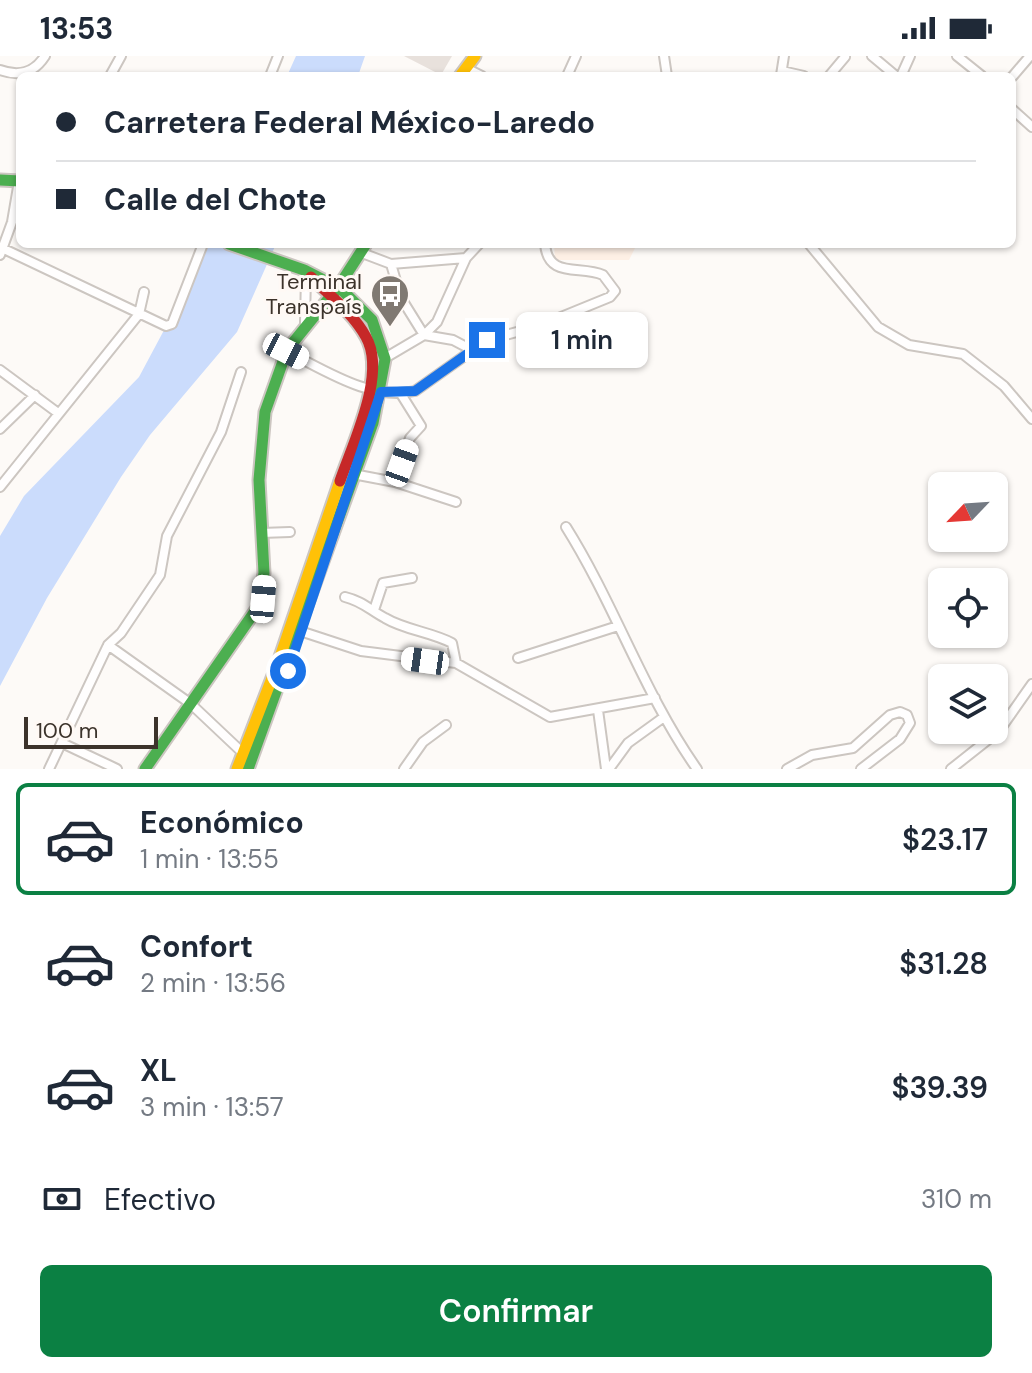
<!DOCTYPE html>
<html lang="es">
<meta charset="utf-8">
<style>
:root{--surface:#fff;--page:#f2f2f3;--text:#1f2937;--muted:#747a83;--line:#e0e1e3;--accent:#0b8043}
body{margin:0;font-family:"DM Sans",sans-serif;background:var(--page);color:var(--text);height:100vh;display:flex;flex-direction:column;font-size:30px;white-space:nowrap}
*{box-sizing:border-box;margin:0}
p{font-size:26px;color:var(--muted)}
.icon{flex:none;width:44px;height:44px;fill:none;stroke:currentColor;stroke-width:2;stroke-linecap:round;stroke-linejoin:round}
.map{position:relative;height:713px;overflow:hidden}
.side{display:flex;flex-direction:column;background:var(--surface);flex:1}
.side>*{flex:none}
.banner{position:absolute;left:16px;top:16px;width:1000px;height:176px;border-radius:12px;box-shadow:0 2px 6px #0004;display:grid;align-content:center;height:176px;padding:0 40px;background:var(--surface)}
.needle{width:52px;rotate:245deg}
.tools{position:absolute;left:928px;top:416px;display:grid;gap:16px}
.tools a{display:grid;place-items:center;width:80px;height:80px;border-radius:12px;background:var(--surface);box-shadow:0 2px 6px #0004;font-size:40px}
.scale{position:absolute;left:24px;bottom:20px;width:134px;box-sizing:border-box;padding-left:8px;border:4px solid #3c332b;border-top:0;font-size:22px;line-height:28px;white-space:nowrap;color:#3c332b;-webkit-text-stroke:6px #fff9f5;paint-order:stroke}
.end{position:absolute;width:36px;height:36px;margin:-18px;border:10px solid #1a73e8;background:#fff;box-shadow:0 0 0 4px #fff}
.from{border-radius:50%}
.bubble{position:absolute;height:56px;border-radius:12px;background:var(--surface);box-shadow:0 2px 6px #0004;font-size:26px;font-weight:600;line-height:56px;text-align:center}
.car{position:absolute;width:24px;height:48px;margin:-24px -12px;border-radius:10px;box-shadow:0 0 6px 2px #0007;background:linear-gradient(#fff 24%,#345 0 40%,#fff 0 76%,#345 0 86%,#fff 0)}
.banner b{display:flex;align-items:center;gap:28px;height:76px;font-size:30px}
.banner b+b{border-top:2px solid var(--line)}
.banner i{width:20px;height:20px;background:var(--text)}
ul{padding:14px 0 0;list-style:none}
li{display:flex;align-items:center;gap:24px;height:112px;margin:0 16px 12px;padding:0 24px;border:4px solid transparent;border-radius:12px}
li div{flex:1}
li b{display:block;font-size:30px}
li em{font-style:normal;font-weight:600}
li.selected{border-color:var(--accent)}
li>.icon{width:72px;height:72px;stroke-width:1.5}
.pay{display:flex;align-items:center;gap:20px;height:88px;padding:0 40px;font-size:30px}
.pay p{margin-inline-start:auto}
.cta{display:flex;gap:16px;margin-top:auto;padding:16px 40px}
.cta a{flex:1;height:92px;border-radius:12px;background:var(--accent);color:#fff;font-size:32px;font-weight:600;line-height:92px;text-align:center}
.status{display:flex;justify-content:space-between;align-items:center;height:56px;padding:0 40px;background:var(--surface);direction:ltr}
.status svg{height:22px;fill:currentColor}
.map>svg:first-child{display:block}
.green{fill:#fef0e5}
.water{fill:#cbdcfc}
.building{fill:#e8e1dc}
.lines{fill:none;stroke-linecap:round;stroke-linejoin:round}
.street-casing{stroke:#ccc6c1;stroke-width:12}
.fast-casing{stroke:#ccc6c1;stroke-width:15}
.slow-casing{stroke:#ccc6c1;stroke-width:15}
.jam-casing{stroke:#ccc6c1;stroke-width:15}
.street{stroke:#fffefe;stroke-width:8}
.fast{stroke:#4caf50;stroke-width:11}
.slow{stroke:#ffc107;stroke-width:11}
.jam{stroke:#c62828;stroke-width:11}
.route{stroke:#1a73e8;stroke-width:10}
.labels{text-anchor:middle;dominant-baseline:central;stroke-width:6;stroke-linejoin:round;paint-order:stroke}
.poi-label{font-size:22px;fill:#3c332b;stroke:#fff9f5;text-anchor:end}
</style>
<div class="status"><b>13:53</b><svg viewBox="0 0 49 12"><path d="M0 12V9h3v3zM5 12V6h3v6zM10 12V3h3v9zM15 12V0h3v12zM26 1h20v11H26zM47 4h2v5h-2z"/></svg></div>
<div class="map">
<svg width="1032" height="713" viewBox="0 0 1032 713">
<rect width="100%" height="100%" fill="#fdfaf7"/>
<path class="green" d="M554 188H637L629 204H555Z"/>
<path class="water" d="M296 0H365L358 20H287Z
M210 188H276L237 276 150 379 121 421 47 542 0 630V480L24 440 139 321Z"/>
<path class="building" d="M404 0H452L441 19Z"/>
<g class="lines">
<defs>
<path id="street" d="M664 0 667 20
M872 0 896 20
M957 0 982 20
M466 12 482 20
M0 14C19 21 34 17 45 0
M782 15 804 20
M781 19 784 0
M110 20 121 0
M270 20 278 0
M567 20 576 0
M829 20 845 1
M901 20 910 0
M1012 21 1030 0
M1012 53 1032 71
M809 188 878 271 909 289 963 298 1004 330 1032 363
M4 193 166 270 172 268 203 188
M362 197 391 208 466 202 479 188
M0 199 12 166 19 125
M391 208 401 242 424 279 453 284 472 294
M562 262 575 300
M305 267 306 218
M286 295C325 314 370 345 415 335L487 284 539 270 610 241 615 235 603 219C580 209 548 223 545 188
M385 302 424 279 437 266 466 202
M0 314 58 357
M0 373 35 339
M353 418 395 426 456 446
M395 426 410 382 421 370 401 338
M0 431 139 258 144 236
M566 471C615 549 644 638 697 713
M261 477 290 476
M345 541C362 545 370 554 385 562 405 574 431 576 452 587L456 607
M374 554 383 527 412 522
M300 575 361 595 456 607 550 661 655 642
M108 589 191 648 245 699
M518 602 618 570
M598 654 606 713
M62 687 117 713
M49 713 108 589 121 577 160 519 167 480 221 376 241 316
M404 713 423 686 446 669
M609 713 628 687 664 661
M787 713 812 699 853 692 890 659 900 656 907 659 910 667 900 683 861 713
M951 713 999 675 1032 628"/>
<path id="fast" d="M0 124 20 125
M229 188 304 214 341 233 372 264 385 303 373 367 248 713
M335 236 366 188
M145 713 258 551 264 517 259 424 265 356 287 294 330 241"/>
<path id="slow" d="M460 20 475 0
M237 713 279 604 340 425"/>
<path id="jam" d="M311 221C330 240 353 257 366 281 387 318 353 387 340 425"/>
</defs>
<use href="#street" class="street-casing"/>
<use href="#fast" class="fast-casing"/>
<use href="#slow" class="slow-casing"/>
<use href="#jam" class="jam-casing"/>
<use href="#street" class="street"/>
<use href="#fast" class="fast"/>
<use href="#slow" class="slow"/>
<use href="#jam" class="jam"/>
</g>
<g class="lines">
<path class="route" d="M288 615 381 336 415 335 487 284"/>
</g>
<defs>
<symbol id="bus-pin" viewBox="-11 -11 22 30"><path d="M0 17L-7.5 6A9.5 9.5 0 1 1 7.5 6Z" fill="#807972" stroke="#fff9f5"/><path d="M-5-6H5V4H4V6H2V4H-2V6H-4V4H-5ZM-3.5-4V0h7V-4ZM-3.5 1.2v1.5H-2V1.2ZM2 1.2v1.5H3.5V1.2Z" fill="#fff"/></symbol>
</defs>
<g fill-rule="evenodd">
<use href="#bus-pin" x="368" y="216" width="44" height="60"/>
</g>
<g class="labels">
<g class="poi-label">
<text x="362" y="225">Terminal<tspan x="362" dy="25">Transpaís</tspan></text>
</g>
</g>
</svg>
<div class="tools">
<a><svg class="needle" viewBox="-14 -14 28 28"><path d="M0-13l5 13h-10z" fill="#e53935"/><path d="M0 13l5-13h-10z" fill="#747a83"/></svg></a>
<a><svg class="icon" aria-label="locate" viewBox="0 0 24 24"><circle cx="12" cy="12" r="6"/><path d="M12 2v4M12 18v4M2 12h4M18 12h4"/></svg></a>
<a><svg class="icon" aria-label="layers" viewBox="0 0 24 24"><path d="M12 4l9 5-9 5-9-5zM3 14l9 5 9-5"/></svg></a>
</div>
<div class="scale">100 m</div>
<i class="end from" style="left:288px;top:615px"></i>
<i class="end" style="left:487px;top:284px"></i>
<div class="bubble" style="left:516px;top:256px;width:132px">1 min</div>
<i class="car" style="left:286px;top:295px;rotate:117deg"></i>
<i class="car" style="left:402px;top:407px;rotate:20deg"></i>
<i class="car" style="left:263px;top:543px;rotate:5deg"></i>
<i class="car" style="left:425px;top:605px;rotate:278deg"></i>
<div class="banner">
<b><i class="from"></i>Carretera Federal México-Laredo</b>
<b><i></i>Calle del Chote</b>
</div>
</div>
<section class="side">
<ul>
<li class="selected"><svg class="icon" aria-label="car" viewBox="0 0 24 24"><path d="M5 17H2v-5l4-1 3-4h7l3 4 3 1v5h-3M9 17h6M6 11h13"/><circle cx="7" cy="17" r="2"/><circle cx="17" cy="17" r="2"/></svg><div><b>Económico</b><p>1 min · 13:55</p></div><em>$23.17</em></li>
<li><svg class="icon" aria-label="car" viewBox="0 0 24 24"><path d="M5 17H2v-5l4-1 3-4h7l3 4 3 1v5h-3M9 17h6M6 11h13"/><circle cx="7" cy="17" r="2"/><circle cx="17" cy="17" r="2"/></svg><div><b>Confort</b><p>2 min · 13:56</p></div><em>$31.28</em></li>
<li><svg class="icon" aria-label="car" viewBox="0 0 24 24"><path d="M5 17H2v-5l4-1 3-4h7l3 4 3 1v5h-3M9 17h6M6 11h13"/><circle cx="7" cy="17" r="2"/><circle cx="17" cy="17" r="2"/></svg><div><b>XL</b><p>3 min · 13:57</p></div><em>$39.39</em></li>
</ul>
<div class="pay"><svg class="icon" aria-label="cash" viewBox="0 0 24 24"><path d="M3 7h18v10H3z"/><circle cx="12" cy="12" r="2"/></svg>Efectivo<p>310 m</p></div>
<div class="cta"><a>Confirmar</a></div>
</section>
